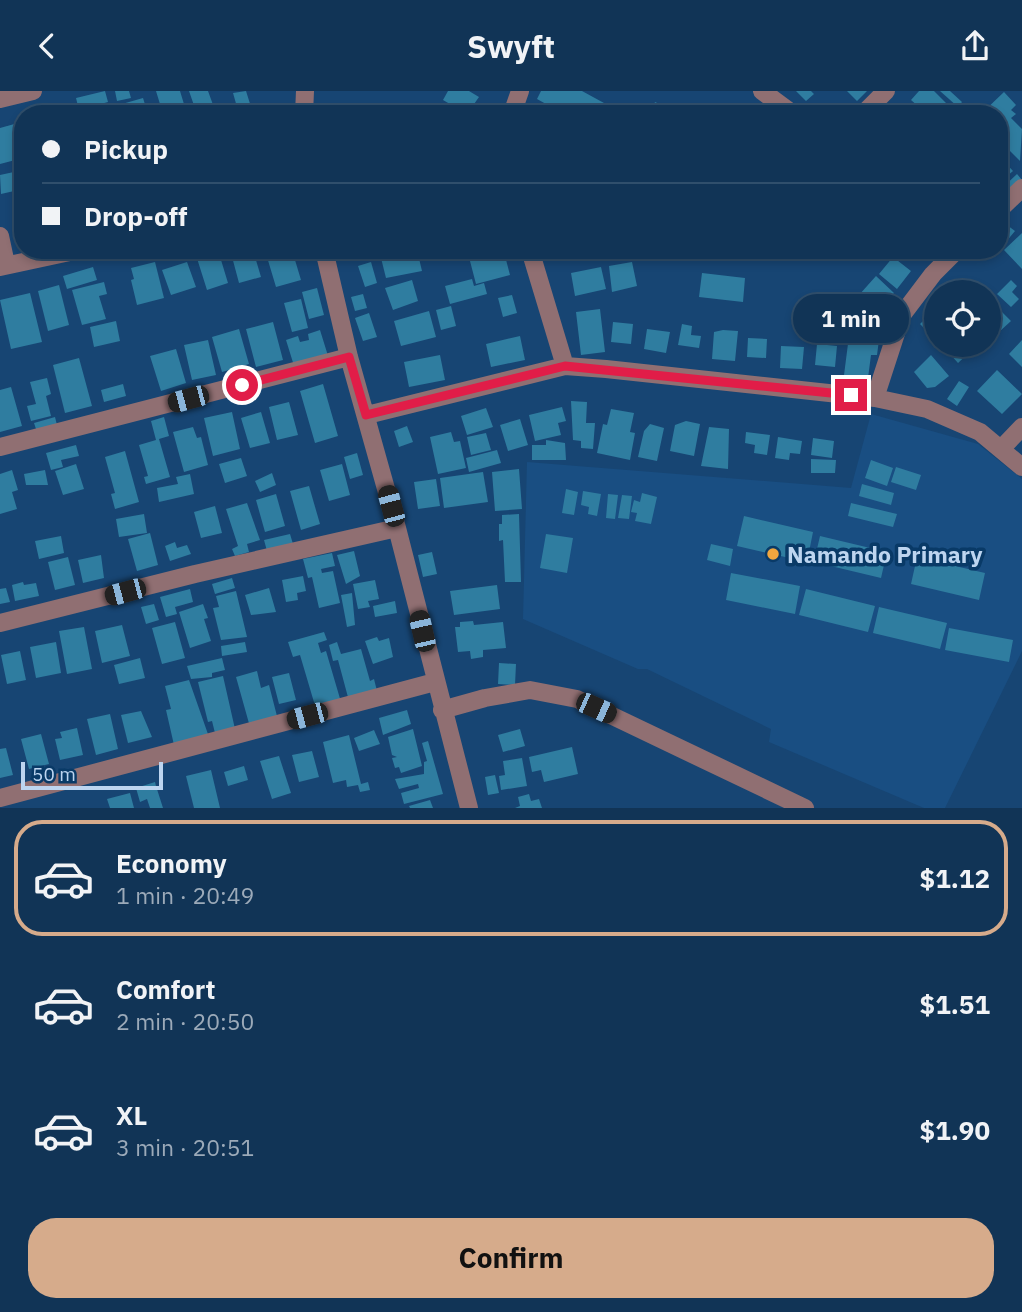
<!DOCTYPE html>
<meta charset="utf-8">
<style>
:root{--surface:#113456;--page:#1a3c5c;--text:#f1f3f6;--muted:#9caab9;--line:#304f6c;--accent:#d6ab8b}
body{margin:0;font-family:"IBM Plex Sans",sans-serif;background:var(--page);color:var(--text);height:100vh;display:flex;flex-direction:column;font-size:26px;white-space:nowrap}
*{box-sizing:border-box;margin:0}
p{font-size:23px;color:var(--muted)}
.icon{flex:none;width:38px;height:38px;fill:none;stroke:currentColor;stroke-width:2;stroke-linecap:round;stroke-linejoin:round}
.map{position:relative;height:717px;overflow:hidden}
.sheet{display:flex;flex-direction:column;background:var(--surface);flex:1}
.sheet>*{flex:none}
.guide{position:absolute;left:14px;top:14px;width:994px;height:154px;border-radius:28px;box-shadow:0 4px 10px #0003,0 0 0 2px var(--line);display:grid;align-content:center;height:154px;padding:0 28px;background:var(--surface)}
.tools{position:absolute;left:924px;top:189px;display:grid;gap:14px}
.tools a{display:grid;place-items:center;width:77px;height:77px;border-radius:50%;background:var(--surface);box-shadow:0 4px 10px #0003,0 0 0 2px var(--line);font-size:35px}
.scale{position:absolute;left:21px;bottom:18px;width:142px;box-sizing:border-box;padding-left:7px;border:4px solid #bdd5f0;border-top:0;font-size:19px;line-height:24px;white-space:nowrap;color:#bdd5f0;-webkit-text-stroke:5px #093a67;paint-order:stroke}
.end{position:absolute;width:32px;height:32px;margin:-16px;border:9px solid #e11d48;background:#fff;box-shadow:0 0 0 4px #fff}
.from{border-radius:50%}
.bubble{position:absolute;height:49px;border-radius:24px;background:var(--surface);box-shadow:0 4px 10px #0003,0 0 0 2px var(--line);font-size:23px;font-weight:700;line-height:49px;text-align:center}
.car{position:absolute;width:21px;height:42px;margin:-21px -10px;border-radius:9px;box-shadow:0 0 5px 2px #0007;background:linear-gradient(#222 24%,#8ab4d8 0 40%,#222 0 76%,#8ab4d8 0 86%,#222 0)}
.guide b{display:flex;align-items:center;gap:24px;height:66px;font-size:26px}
.guide b+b{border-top:2px solid var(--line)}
.guide i{width:18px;height:18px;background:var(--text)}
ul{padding:12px 0 0;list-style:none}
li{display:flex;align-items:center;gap:21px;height:116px;margin:0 14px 10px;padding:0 14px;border:4px solid transparent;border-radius:28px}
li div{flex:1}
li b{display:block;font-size:26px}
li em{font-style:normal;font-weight:700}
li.active{border-color:var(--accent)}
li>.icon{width:63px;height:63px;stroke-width:1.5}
.button{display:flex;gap:14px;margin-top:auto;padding:14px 28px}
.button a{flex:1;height:80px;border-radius:28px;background:var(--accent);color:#111;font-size:28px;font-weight:700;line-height:80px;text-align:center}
header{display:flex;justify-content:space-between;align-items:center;height:91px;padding:0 28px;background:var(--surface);font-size:32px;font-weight:700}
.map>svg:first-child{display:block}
.built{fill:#194e82}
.building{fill:#2f7da0}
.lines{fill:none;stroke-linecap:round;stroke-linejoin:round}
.minor{stroke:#906f72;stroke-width:18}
.route{stroke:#e11d48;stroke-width:9}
.poi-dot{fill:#f0a63f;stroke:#093a67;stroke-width:2.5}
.labels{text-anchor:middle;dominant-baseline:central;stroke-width:7;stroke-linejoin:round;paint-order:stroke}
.poi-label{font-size:23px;font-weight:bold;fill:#bdd5f0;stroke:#093a67;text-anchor:start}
</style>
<header><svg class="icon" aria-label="back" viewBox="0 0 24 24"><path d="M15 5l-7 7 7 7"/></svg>Swyft<svg class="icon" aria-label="share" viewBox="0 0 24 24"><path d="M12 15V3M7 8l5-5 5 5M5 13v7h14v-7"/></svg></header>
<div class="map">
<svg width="1022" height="717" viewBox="0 0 1022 717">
<rect width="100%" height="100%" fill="#174573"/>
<path class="built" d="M871 323 978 353 1022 388V560L945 717H924L769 651 771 638 647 578H638L523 528 527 371 851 397Z"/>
<path class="building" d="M105 0 108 11 79 19 76 7Z
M115 0H129L131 7 117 10Z
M156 0H180L187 23H163Z
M189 0H208L216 22 197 23Z
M246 0 252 19 239 23 233 2Z
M448 0H469L479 6 467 23 443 9Z
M541 0H582L604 12 599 23H564L537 8Z
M796 0H811L814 3 806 10Z
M847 0H867L857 10Z
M919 0H934L950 16 943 23H927L911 9Z
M940 0H950L962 11 958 16Z
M1004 1 1016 14 1011 19 1016 23 1011 27 1022 38 1020 70 999 49V23H981Z
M143 7 148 23H125L122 13Z
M656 11 663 23H634Z
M383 12 385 23H358L357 17Z
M114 15 115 23H85V22Z
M18 32 23 67 0 73V37Z
M999 65 1013 80 999 92Z
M23 79V98L1 103 0 84Z
M1017 83 1022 89 1006 105 1000 99Z
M1007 134 1015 140 1005 152 999 143Z
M1022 142V178L1004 159Z
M201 159H218L228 192 207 199 195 161Z
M240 159H253L261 186 239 192 231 162Z
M292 159 301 189 276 196 267 166Z
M417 159 422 180 386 187 381 167Z
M591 159H614V160L593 166Z
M504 161 510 184 476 193 470 170Z
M893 166 911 180 897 198 879 183Z
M155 171 164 207 137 214 131 189 134 188 131 177Z
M187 171 196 196 171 204 162 179Z
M371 171 377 192 365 196 358 175Z
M632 171 637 195 612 201 609 175Z
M93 176 97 189 67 198 63 185Z
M601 176 606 198 575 205 571 182Z
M702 182 745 187 743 211 699 206Z
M876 185 894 202 876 220 859 204Z
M472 188 474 195 484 192 487 203 450 213 445 195Z
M965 188 978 201H952Z
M412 189 418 210 393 219 385 197Z
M1011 189 1017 195 1012 201 1019 208 1011 216 997 203Z
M104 191 107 203 99 205 106 228 82 234 72 199Z
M59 194 69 234 48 240 38 200Z
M317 197 324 224 309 228 302 201Z
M30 202 42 251 11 258 0 209Z
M363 203 367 217 355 220 351 206Z
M512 204 517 222 503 226 498 207Z
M301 208 308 237 292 241 284 212Z
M451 215 456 235 441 239 436 219Z
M600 218 605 261 581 264 576 221Z
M935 218 936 220V249L920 233Z
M429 220 436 246 401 255 394 230Z
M1002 221 1011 230 999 241 990 233Z
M369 222 377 246 363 250 355 227Z
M116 230 120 250 94 256 90 236Z
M273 231 283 269 256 276 246 238Z
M613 231 633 233 631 253 611 251Z
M682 233 692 235 691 244 701 245 699 257 678 254Z
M239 238 249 273 222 281 212 246Z
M647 238 670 241 666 262 644 258Z
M320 239 329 268 295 278 286 249 298 245 300 251 309 249 308 243Z
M723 239 738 240 735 270 712 268 714 241Z
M520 245 525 269 491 276 486 253Z
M849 245 879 249 877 264H871L868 287 844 284Z
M748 247 767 248 766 267 747 266Z
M208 249 216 284 192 289 184 254Z
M1022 249V276L1009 263Z
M817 253 837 255 835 276 815 274Z
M958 254H970L973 258 958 272 949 262Z
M781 255 804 256 802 278 780 277Z
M176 258 186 292 161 300 150 265Z
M440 264 445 289 409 296 404 271Z
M931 264 949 285 935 296 927 297 914 281Z
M79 267 92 315 65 322 53 274Z
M997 279 1022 303 1002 323 977 300Z
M47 287 51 303 46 305 51 325 31 330 27 315 36 313 30 291Z
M847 290 866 293 865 303 845 300Z
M959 290 969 296 957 315 947 308Z
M123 293 126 305 104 311 101 299Z
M323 293 338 345 315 352 300 300Z
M11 296 22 335 0 341V299Z
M571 310 587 311 586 332H595L593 358 581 357V350L573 349Z
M289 311 298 344 277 349 269 316Z
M562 316 566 330 558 332 561 344 535 350 529 324Z
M486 317 493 336 467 344 461 325Z
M611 318 634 322 630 341 635 342 630 369 597 362 603 333 607 334Z
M232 321 240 358 213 365 204 327Z
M261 321 270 352 250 357 241 327Z
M55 326 58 338 38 344 34 332Z
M164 326 169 345 159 348 170 386 146 393 144 386 148 385 139 354 156 349 151 330Z
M520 328 528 354 508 360 500 334Z
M686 330 700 333 694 365 670 360 675 334Z
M650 333 664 337 657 370 638 366 644 340Z
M407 335 413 351 399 356 394 340Z
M193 336 197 347 201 346 208 374 184 381 173 341Z
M709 336 729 338 728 378 701 375Z
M451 341 454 351 460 350 466 377 438 383 430 346Z
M746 341 770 344 767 364 754 362 755 354 745 352Z
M486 342 491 359 471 364 467 346Z
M778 346 802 350 800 363 790 362 789 369 775 367Z
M813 347 834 350 832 367 811 364Z
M546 349 565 352 566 369H532V354H546Z
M76 354 79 365 61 369 63 376 51 379 46 362Z
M497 359 501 372 469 381 466 367Z
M125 360 139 411 115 418 111 403 115 402 105 366Z
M357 362 363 384 350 388 344 366Z
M241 367 247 385 225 392 219 373Z
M811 368 836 369 835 382H811Z
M871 369 893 377 887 395 865 387Z
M76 373 84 398 63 404 55 380Z
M342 373 350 404 329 410 320 379Z
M896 376 921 384 916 399 891 391Z
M519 378 522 418 495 420 492 381Z
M12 379 18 399 12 401 17 418 0 423V383Z
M45 379 48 394H26L24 383Z
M483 381 488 411 444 417 440 387Z
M272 382 276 394 260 401 255 390Z
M190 383 194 403 159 411 157 397 178 393 176 386Z
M436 388 440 415 418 418 414 391Z
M862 393 894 402 891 414 859 405Z
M309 395 320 433 301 439 290 400Z
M566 398 578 401 574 424 562 422Z
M583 400 601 403 597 425 588 423 589 416 581 414Z
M642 402 657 406 651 433 635 430 637 422 631 421 634 409 640 411Z
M276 403 285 435 265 441 256 409Z
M608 403 618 404 615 428 606 427Z
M622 404 632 405 629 428 618 427Z
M247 412 260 449 247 453 249 461 235 465 232 458 238 455 226 418Z
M851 412 897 423 893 436 848 425Z
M215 415 222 442 201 447 194 421Z
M144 423 147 442 119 446 116 428Z
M519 423 521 491H505L503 449 499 450V433H502V424Z
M744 425 813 441 807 471 737 455Z
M150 442 158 474 137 480 128 448Z
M290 443 293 453 267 460 264 449Z
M546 443 573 447 567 482 540 477Z
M61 445 64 462 39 468 35 450Z
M820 445 887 461 881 487 814 471Z
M175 451 177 457 187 454 191 463 170 470 165 455Z
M711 453 733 458 730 475 707 469Z
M354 460 360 485 346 493 337 464Z
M432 461 437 483 423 486 418 464Z
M332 462 335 475 321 478 322 482 333 480 340 512 319 517 312 486 308 487 303 468Z
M101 464 104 487 83 492 78 469Z
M68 466 75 494 55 499 48 471Z
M917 466 985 482 979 509 911 493Z
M731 482 800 495 795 523 726 509Z
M303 485 306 500 297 502 298 509 286 511 282 489Z
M232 487 235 497 215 503 212 493Z
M375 489 379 508 368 510 370 516 358 518 353 493Z
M23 491 24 494 36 492 39 505 15 510 12 494Z
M497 494 500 518 454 524 450 500Z
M6 497 10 511 0 513V498Z
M269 497 276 521 251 524 245 504Z
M190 498 193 511 175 516 177 523 166 526 160 506Z
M806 498 875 515 868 541 799 524Z
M236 500 247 546 221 549 213 517 219 516 216 505Z
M352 502 355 534 347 536 341 504Z
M395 510 397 522 375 526 373 515Z
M154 513 159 529 146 533 141 516Z
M203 513 208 527 204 528 211 550 190 557 179 521Z
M879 516 947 532 940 558 873 542Z
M473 530 474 534 503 531 506 557 483 559V566L471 568 470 560 458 561 455 536H460V531Z
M175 531 185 567 162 573 152 537Z
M122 534 130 565 102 572 95 540Z
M84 536 92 578 67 583 59 540Z
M949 537 1013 549 1009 571 945 559Z
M324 541 327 549 318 552 321 562 326 560 341 611 316 618 300 564 293 566 288 551Z
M377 546 379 550 389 547 393 566 373 573 365 550Z
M56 551 61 582 36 587 30 556Z
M245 551 247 561 222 565 221 555Z
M337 551 341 563 361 558 370 590 374 588 378 604 349 610 338 569 333 570 329 554Z
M20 560 26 589 7 593 1 564Z
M140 567 145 587 119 593 114 574Z
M222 567 225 579 212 582V586L191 588 187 575Z
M499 572 516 573 515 594 498 593Z
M257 580 261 597 269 594 278 629 250 636 236 586Z
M289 582 296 609 279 613 272 586Z
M223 585 235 638 215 642 212 630 208 631 198 591Z
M189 589 209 646 174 654 166 619 171 618 165 595Z
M407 619 411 633 383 644 379 627Z
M141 620 152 646 128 652 121 624Z
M110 623 118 658 96 664 87 628Z
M77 637 83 664 60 669 55 648 62 647 60 641Z
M413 638 422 675 401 682 399 676 395 677 392 667 397 666 392 664 388 646Z
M520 638 525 655 503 661 498 644Z
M374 639 380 653 359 660 354 647Z
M41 643 49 673 29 678 21 648Z
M349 644 361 693 368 691 370 699 360 701 358 694 347 696 346 689 333 692 323 651Z
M428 650 443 703 404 713 401 702 419 697 418 693 399 698 395 688 424 683V671L427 670 422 652Z
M572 656 578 683 544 691 541 679 532 681 529 666Z
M6 657 13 684 0 687V658Z
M312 660 319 686 299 691 292 664Z
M279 665 291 702 272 708 260 670Z
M522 667 527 695 501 699 499 685 505 684 503 670Z
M244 675 248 689 228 695 224 681Z
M211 679 220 717H194L186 685Z
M495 684 499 702 488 704 485 686Z
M155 691 156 695 163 717H150L147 708 140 711 136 697Z
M130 702 134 717H110L107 708Z
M529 703 531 710 539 708 542 717H515L520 715 518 706Z
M430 709 433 717H410L409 715Z"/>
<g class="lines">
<path class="minor" d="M762 0 793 23
M0 8 33 0
M304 23 305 0
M512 23 520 0
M863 23 886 0
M999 119 1022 97
M0 145 6 173
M324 159 349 266 397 437 469 717
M530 159 565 275
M0 176 79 159
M875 307 902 224 933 183 957 159
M367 324 565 275 606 278 875 307 927 318 980 341 1022 376
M0 356 349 266
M1001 358 1022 336
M0 532 195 483 397 437
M442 619 485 607 530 599 577 608 805 717
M0 707 435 591"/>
</g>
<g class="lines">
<path class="route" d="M242 294 349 266 366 324 565 275 851 304"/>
</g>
<circle class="poi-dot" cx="773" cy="463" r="7"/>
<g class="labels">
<g class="poi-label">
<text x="787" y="463">Namando Primary</text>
</g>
</g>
</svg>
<div class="tools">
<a><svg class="icon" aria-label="locate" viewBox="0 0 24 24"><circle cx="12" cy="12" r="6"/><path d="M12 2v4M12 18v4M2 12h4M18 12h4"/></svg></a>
</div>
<div class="scale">50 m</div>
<i class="end from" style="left:242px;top:294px"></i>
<i class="end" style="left:851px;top:304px"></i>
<div class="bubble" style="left:793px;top:203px;width:116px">1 min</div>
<i class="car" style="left:188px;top:308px;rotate:255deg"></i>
<i class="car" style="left:391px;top:415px;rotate:345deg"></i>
<i class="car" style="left:125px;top:501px;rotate:255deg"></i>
<i class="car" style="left:422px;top:540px;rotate:347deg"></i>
<i class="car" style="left:596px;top:617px;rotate:114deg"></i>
<i class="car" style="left:307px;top:625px;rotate:255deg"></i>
<div class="guide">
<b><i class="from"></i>Pickup</b>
<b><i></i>Drop-off</b>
</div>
</div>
<section class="sheet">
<ul>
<li class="active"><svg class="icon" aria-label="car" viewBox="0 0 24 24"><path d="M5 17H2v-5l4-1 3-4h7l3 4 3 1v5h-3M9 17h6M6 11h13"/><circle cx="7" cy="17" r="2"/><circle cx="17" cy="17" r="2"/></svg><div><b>Economy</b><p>1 min · 20:49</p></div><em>$1.12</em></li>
<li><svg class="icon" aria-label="car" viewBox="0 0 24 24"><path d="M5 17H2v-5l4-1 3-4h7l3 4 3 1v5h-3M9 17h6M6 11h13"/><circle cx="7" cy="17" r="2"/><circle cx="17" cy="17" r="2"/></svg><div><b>Comfort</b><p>2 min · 20:50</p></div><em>$1.51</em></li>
<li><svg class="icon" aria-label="car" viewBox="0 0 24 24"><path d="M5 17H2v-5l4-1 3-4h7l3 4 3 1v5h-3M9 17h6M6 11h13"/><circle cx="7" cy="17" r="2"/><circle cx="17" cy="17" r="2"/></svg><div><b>XL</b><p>3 min · 20:51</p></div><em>$1.90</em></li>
</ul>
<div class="button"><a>Confirm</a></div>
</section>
